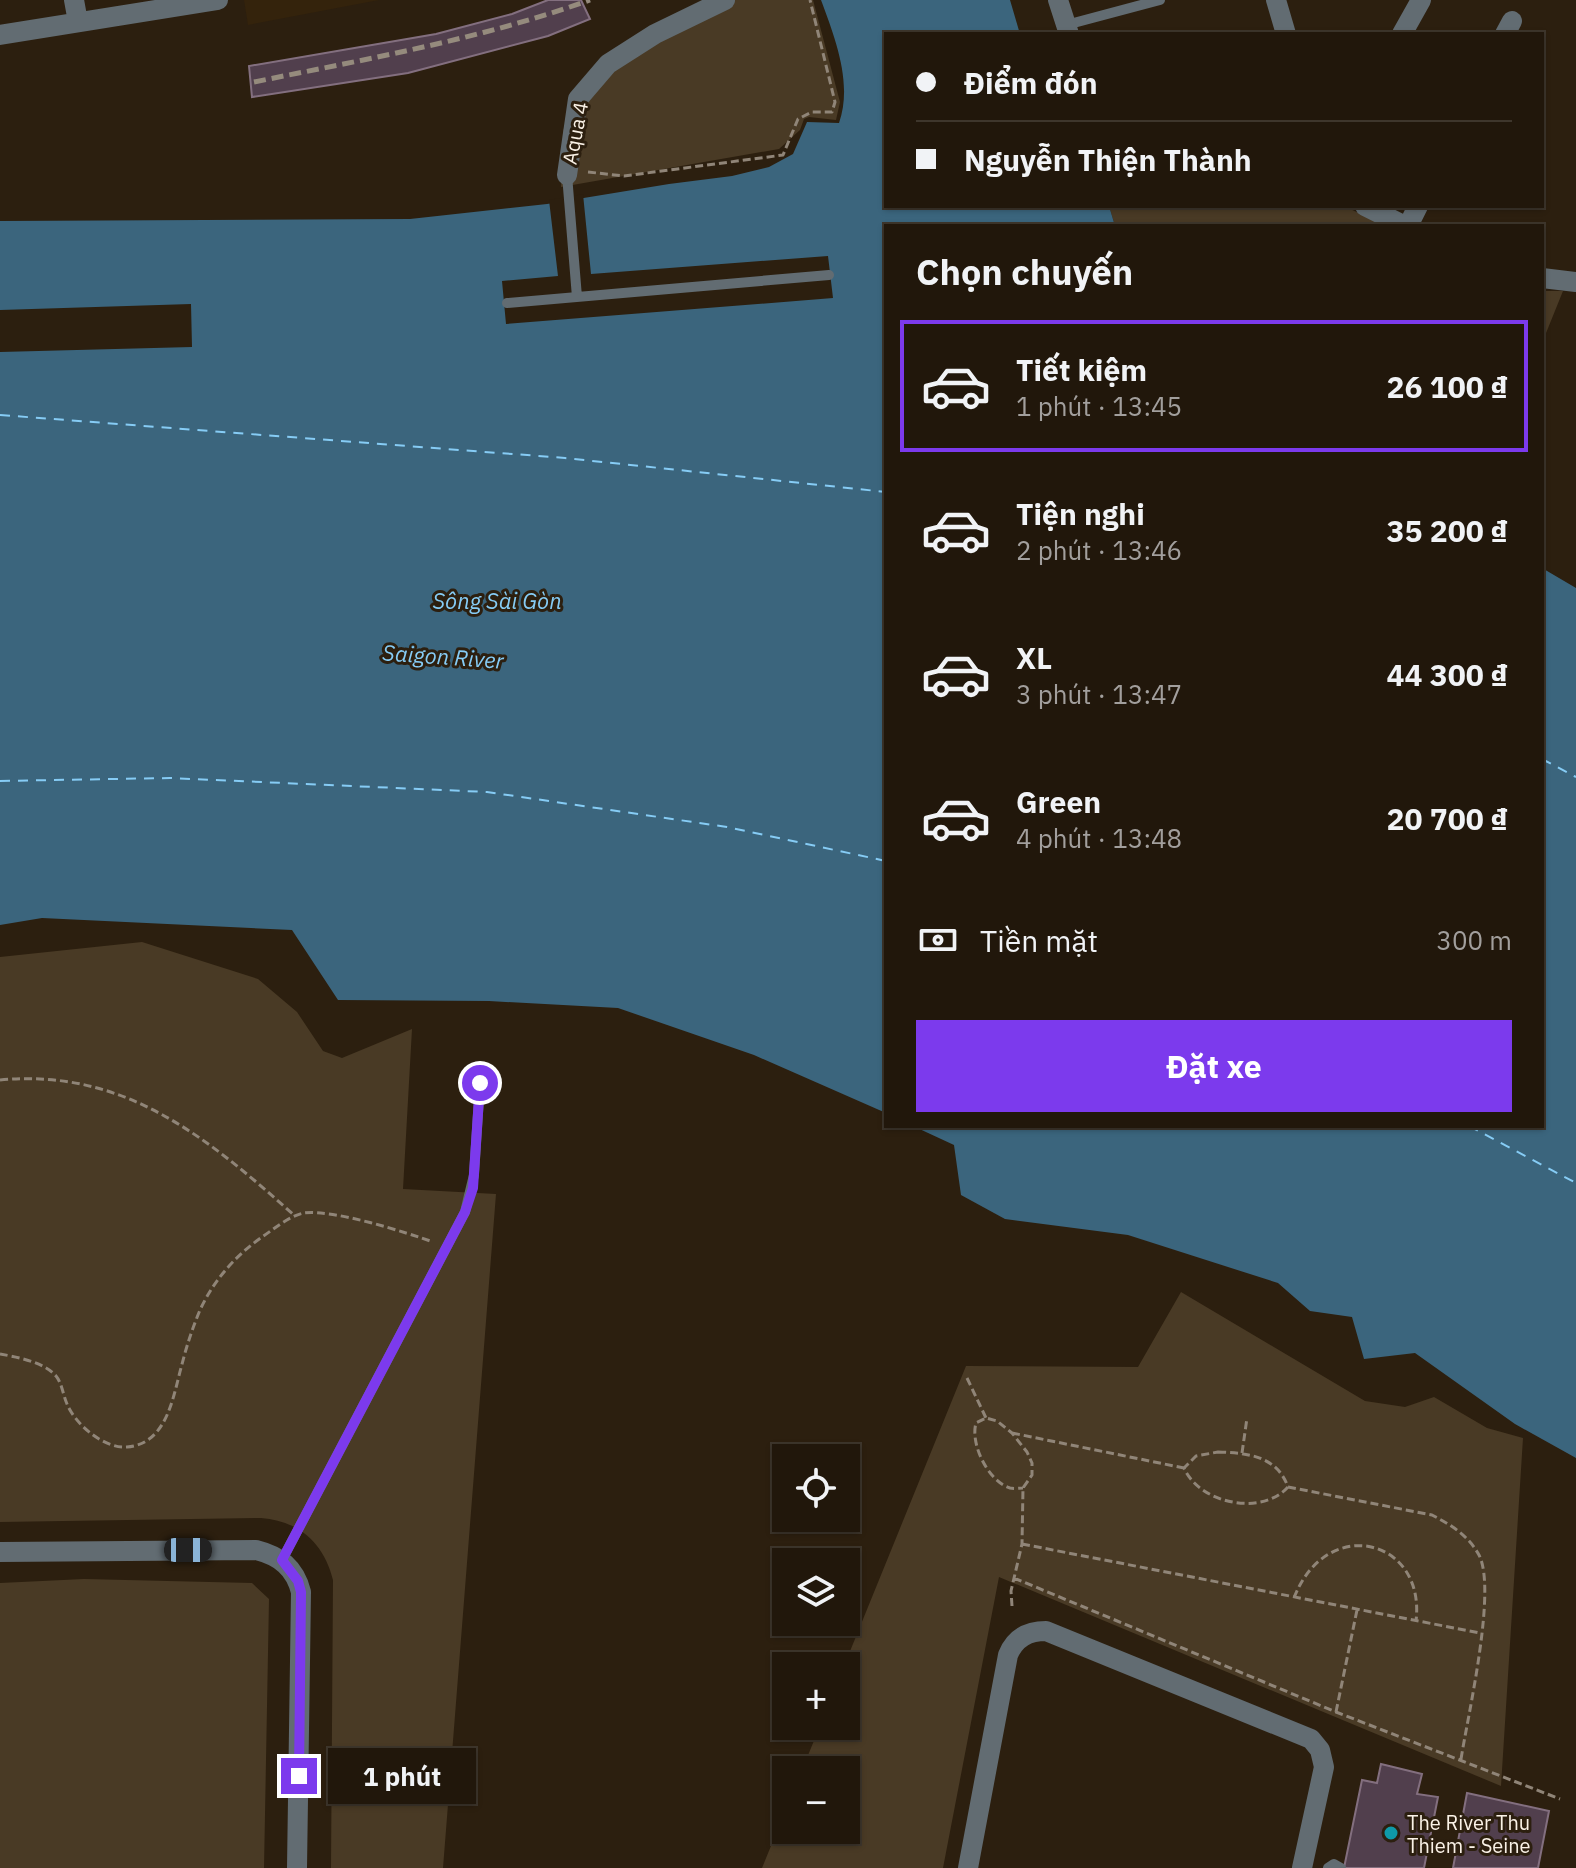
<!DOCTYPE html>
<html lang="vi">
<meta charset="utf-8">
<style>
:root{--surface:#21170b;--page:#292014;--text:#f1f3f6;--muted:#a29f9d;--line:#3e362c;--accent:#7c3aed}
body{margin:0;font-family:"IBM Plex Sans",sans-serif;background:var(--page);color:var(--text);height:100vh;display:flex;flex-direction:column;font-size:30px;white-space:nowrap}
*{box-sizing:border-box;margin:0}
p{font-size:26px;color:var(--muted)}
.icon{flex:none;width:44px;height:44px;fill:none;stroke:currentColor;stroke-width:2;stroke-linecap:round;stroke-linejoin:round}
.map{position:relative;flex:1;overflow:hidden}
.details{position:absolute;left:884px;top:224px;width:660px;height:904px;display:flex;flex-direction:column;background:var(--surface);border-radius:0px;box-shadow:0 2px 6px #0004,0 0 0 2px var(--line)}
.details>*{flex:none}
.hud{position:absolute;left:884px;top:32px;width:660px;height:176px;border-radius:0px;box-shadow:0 2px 6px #0004,0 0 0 2px var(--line);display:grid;align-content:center;height:176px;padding:0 32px;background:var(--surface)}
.controls{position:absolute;left:772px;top:1444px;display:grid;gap:16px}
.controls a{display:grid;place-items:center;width:88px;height:88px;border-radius:0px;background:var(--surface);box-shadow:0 2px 6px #0004,0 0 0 2px var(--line);font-size:40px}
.end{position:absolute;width:36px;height:36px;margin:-18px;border:10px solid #7c3aed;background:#fff;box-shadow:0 0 0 4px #fff}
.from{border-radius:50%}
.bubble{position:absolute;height:56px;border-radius:0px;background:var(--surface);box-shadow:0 2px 6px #0004,0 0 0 2px var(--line);font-size:26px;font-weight:700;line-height:56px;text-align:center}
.car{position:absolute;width:24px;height:48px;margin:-24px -12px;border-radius:10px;box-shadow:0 0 6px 2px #0007;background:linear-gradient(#222 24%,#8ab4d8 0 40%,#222 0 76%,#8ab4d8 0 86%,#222 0)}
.hud b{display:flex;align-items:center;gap:28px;height:76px;font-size:30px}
.hud b+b{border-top:2px solid var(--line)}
.hud i{width:20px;height:20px;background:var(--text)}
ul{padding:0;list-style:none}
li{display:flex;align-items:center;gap:24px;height:132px;margin:0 16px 12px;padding:0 16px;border:4px solid transparent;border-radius:0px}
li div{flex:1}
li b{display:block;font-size:30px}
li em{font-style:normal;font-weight:700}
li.current{border-color:var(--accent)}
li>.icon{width:72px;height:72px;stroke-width:1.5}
h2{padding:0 32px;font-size:36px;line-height:96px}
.pay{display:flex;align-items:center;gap:20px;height:88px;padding:0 32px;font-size:30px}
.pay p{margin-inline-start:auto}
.button{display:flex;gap:16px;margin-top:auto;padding:16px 32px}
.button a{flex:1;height:92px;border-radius:0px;background:var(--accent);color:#fff;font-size:32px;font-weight:700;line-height:92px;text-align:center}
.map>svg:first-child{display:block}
.built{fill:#34230c}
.green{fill:#493a25}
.water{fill:#3b657d}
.pier{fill:#2c1f0f}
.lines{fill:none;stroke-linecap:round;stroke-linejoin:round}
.ferry{stroke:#86ccf5;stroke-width:2;stroke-dasharray:10 8;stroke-linecap:butt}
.building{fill:#513f4d;stroke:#836f7f;stroke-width:2}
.path{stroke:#908578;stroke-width:3;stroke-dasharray:8 4;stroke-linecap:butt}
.lane{stroke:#626c72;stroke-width:10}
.street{stroke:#626c72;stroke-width:20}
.rail{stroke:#958b7d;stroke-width:5;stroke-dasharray:12 6;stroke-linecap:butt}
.route{stroke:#7c3aed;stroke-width:10}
.culture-dot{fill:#0f9aa8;stroke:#2c1f0f;stroke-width:3}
.labels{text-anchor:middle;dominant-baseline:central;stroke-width:6;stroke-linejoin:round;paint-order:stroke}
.street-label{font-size:20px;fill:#faf2e7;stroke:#2c1f0f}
.poi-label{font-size:20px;fill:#faf2e7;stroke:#2c1f0f;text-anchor:start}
.water-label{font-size:22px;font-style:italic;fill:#86ccf5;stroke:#2c1f0f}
</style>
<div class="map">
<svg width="1576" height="1868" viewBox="0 0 1576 1868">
<rect width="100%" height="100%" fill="#2c1f0f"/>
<path class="built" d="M244 0H379L248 25Z"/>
<path class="green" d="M709 0H813L840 102 836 120 809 117 804 119 800 130 779 149 561 187 563 131 573 101Z
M1109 206H1344L1386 226H1115Z
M1542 291H1563L1542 343Z
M142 942 258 979 297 1012 323 1051 342 1058 412 1029 403 1189 496 1194 443 1868H331L333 1580C324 1543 299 1521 261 1518L0 1522V957Z
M1181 1292 1365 1401 1405 1407 1434 1397 1487 1428 1523 1438 1501 1786 999 1577 943 1868H762L786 1809V1830H846V1770H802L820 1726H846L844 1666 966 1366 1138 1367Z
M84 1579 252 1583 269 1599 264 1868H0V1583Z"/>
<path class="water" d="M821 0H1010L1020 34H886V206H1109L1115 226H886V1113L754 1055 618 1008 489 1001 338 1000 292 930 42 918 0 925V221L410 219 547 204 669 184 732 176 769 167 793 154 807 122 839 123C853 83 835 38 821 0Z
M1542 568 1576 588V1458L1515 1424 1415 1353 1364 1359 1352 1317 1310 1311 1278 1283 1128 1235 1005 1219 961 1195 954 1145 913 1126H1542Z"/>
<path class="pier" d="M583 194 591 274 828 256 833 298 506 324 502 281 558 276 549 200Z
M191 304 192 347 0 352V310Z"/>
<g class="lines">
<path class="ferry" d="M0 415 565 458 886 492
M1542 759 1576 777
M0 781 170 778 487 792 727 827 886 861
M1469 1126 1576 1183"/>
</g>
<path class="building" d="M548 0H581L590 19 548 36 408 73 252 97 249 66 436 34 512 14Z
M1381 1764 1422 1774 1417 1794 1438 1797 1424 1868H1344L1362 1780 1377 1783Z
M1467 1793 1549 1811 1538 1868H1453Z"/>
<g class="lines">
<path class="path" d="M588 172 624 176 783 155 798 119 812 112H832L835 102 810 0
M0 1080C124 1068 208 1138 295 1216
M0 1354C17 1357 44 1362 56 1376 62 1383 63 1395 67 1404 75 1424 104 1449 127 1447 167 1444 173 1397 181 1368 186 1348 192 1329 200 1310 214 1280 235 1256 262 1237 274 1229 289 1216 304 1213 333 1209 405 1232 433 1242
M967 1378 986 1418
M1012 1433 1184 1468
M1218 1452C1248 1453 1277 1456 1288 1487 1261 1517 1199 1503 1184 1468L1196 1456Z
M1242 1453 1247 1418
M1288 1487 1432 1515C1451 1525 1468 1535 1479 1555 1497 1590 1468 1715 1461 1759
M1022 1544 1480 1633
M1014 1578 1336 1712 1560 1799
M1294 1598C1326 1514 1426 1538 1416 1621
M1012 1606 1011 1591 1022 1544 1023 1488 1032 1475V1463L1027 1452 1012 1433 997 1421 986 1418 976 1423C970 1444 988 1481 1010 1488 1014 1489 1019 1488 1023 1488
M1336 1712 1357 1610"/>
<path class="lane" d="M1066 25 1160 0
M567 175 577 297
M507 303 829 275
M282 1560 465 1212 474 1175 480 1083
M1328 1868 1334 1864 1341 1868"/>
<path class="street" d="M74 0 78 22
M1058 0 1069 34
M1276 0 1286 34
M1402 34 1421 0
M1505 34 1512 21
M0 35 218 0
M567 175 578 99 608 64 655 34 725 0
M1365 206 1405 226
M1408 226 1418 206
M1542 278 1576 282
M0 1552 256 1550C280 1556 295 1568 301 1592L297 1868
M968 1868 1008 1655C1015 1638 1028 1631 1046 1631L1311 1739 1320 1750 1324 1767 1302 1868"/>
<path class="rail" d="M254 82C367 59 481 39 590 0"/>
</g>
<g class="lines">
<path class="route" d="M299 1776 301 1592 298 1581 282 1560 465 1212 473 1188 480 1083"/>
</g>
<circle class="culture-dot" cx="1391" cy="1833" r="8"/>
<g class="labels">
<g class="street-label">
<text transform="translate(575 133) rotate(-79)">Aqua 4</text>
</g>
<g class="poi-label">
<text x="1407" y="1822">The River Thu<tspan x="1407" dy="23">Thiem - Seine</tspan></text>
</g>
<g class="water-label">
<text x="497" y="600">Sông Sài Gòn</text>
<text transform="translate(443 656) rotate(4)">Saigon River</text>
</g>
</g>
</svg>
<div class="controls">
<a><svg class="icon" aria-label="locate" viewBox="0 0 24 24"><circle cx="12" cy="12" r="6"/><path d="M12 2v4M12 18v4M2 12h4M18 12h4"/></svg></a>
<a><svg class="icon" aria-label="layers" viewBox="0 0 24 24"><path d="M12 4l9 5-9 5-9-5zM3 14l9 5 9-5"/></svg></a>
<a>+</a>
<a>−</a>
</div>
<i class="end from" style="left:480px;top:1083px"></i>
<i class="end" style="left:299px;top:1776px"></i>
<div class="bubble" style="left:328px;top:1748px;width:148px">1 phút</div>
<i class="car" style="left:188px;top:1550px;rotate:90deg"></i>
<div class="hud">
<b><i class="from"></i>Điểm đón</b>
<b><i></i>Nguyễn Thiện Thành</b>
</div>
<section class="details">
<h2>Chọn chuyến</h2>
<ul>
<li class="current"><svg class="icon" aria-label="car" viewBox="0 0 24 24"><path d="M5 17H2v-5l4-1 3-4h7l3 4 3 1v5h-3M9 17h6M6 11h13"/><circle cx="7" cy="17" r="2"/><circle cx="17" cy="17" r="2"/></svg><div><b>Tiết kiệm</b><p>1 phút · 13:45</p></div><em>26 100 ₫</em></li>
<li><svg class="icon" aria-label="car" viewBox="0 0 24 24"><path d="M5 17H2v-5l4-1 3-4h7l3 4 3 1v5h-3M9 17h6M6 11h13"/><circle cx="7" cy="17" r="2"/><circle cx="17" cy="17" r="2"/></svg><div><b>Tiện nghi</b><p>2 phút · 13:46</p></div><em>35 200 ₫</em></li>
<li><svg class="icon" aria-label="car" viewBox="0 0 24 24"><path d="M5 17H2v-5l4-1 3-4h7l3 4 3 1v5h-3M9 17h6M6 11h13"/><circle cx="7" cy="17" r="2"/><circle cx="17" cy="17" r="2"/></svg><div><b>XL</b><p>3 phút · 13:47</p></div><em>44 300 ₫</em></li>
<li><svg class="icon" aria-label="car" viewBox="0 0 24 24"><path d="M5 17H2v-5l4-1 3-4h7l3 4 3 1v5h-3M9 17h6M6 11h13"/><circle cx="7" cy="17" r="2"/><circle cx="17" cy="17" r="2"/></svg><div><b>Green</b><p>4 phút · 13:48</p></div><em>20 700 ₫</em></li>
</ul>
<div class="pay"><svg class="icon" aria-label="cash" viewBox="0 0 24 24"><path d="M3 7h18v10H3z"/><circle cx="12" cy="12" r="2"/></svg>Tiền mặt<p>300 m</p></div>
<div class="button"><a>Đặt xe</a></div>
</section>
</div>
